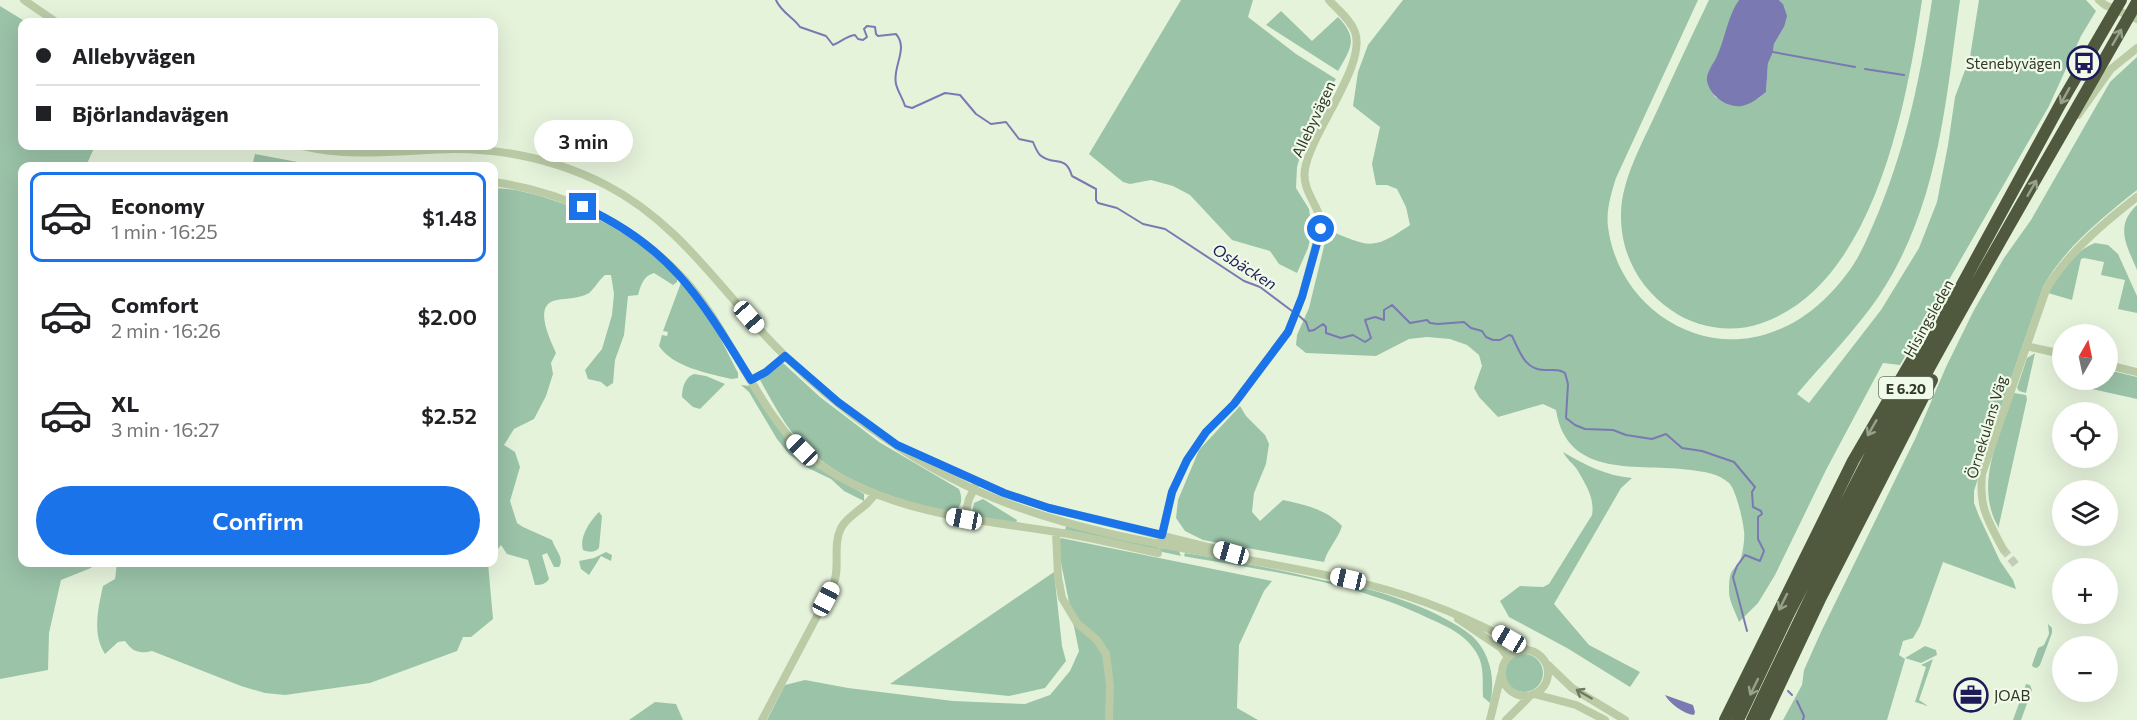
<!DOCTYPE html>
<meta charset="utf-8">
<style>
:root{--surface:#fff;--page:#f2f2f2;--text:#202124;--muted:#757577;--line:#e0e0e0;--accent:#1a73e8}
body{margin:0;font-family:Commissioner,sans-serif;background:var(--page);color:var(--text);height:100vh;display:flex;flex-direction:column;font-size:22px;white-space:nowrap}
*{box-sizing:border-box;margin:0}
p{font-size:20px;color:var(--muted)}
.icon{flex:none;width:33px;height:33px;fill:none;stroke:currentColor;stroke-width:2;stroke-linecap:round;stroke-linejoin:round}
.map{position:relative;flex:1;overflow:hidden}
.panel{position:absolute;left:18px;top:162px;width:480px;height:405px;display:flex;flex-direction:column;background:var(--surface);border-radius:12px;box-shadow:0 6px 24px #0002}
.panel>*{flex:none}
.guide{position:absolute;left:18px;top:18px;width:480px;height:132px;border-radius:12px;box-shadow:0 6px 24px #0002;display:grid;align-content:center;height:132px;padding:0 18px;background:var(--surface)}
.needle{width:39px;rotate:9deg}
.fabs{position:absolute;left:2052px;top:324px;display:grid;gap:12px}
.fabs a{display:grid;place-items:center;width:66px;height:66px;border-radius:50%;background:var(--surface);box-shadow:0 6px 24px #0002;font-size:30px}
.end{position:absolute;width:27px;height:27px;margin:-14px;border:8px solid #1a73e8;background:#fff;box-shadow:0 0 0 3px #fff}
.from{border-radius:50%}
.bubble{position:absolute;height:42px;border-radius:21px;background:var(--surface);box-shadow:0 6px 24px #0002;font-size:20px;font-weight:600;line-height:42px;text-align:center}
.car{position:absolute;width:18px;height:36px;margin:-18px -9px;border-radius:8px;box-shadow:0 0 4px 2px #0007;background:linear-gradient(#fff 24%,#345 0 40%,#fff 0 76%,#345 0 86%,#fff 0)}
.guide b{display:flex;align-items:center;gap:21px;height:57px;font-size:22px}
.guide b+b{border-top:2px solid var(--line)}
.guide i{width:15px;height:15px;background:var(--text)}
ul{padding:10px 0 0;list-style:none}
li{display:flex;align-items:center;gap:18px;height:90px;margin:0 12px 9px;padding:0 6px;border:3px solid transparent;border-radius:12px}
li div{flex:1}
li b{display:block;font-size:22px}
li em{font-style:normal;font-weight:600}
li.on{border-color:var(--accent)}
li>.icon{width:54px;height:54px;stroke-width:1.5}
.action{display:flex;gap:12px;margin-top:auto;padding:12px 18px}
.action a{flex:1;height:69px;border-radius:36px;background:var(--accent);color:#fff;font-size:24px;font-weight:600;line-height:69px;text-align:center}
.map>svg:first-child{display:block}
.green{fill:#9ac3a8}
.water{fill:#7b79b1}
.lines{fill:none;stroke-linecap:round;stroke-linejoin:round}
.stream{stroke:#7b79b1;stroke-width:2}
.minor-tunnel{stroke:#c2cdb7;stroke-width:8;stroke-dasharray:8 4;stroke-linecap:butt}
.minor{stroke:#bacba6;stroke-width:8}
.highway{stroke:#50593e;stroke-width:12}
.oneway{stroke:#98a18a}
.oneway2{stroke:#6f7a60}
.route{stroke:#1a73e8;stroke-width:8}
.labels{text-anchor:middle;dominant-baseline:central;stroke-width:4.5;stroke-linejoin:round;paint-order:stroke}
.shield{fill:#f0fae8;stroke:#6b7261;stroke-width:1.5}
.shield-label{font-size:14px;font-weight:bold;fill:#323727}
.poi-label{font-size:15px;fill:#323727;stroke:#f0fae8;text-anchor:end}
.street-label{font-size:15px;fill:#323727;stroke:#f0fae8}
.water-label{font-size:16px;font-style:italic;fill:#1f1b5b;stroke:#f0fae8}
</style>
<div class="map">
<svg width="2137" height="720" viewBox="0 0 2137 720">
<rect width="100%" height="100%" fill="#e6f3db"/>
<path class="green" d="M1181 0H1253L1248 17 1296 54 1336 79 1312 117 1297 167 1296 188 1309 209 1312 230 1308 248 1297 273 1279 264 1270 251 1232 240 1190 195 1173 186 1151 180 1130 184 1123 182 1089 154Z
M1403 0H1698L1616 178C1611 194 1606 210 1608 227 1618 306 1699 361 1775 331 1803 321 1828 299 1846 275 1861 256 1869 234 1879 211 1907 142 1921 74 1932 0H1960C1945 105 1939 205 1879 296 1855 331 1824 362 1797 394L1809 403 1881 310 1919 248 1937 202 1948 145 1955 97 1970 57 1979 0H2086L2096 11 2081 36 2049 106 1900 365 1883 363 1826 470 1775 575 1758 603 1739 622C1736 613 1729 601 1729 592 1729 586 1729 578 1731 573 1733 568 1739 564 1741 558 1743 551 1745 538 1744 531 1743 520 1736 490 1729 483 1718 473 1704 472 1691 470 1639 463 1567 480 1556 410L1543 404 1498 417 1479 397 1474 388 1482 366 1479 355 1467 345 1450 339 1427 337 1409 339 1376 356 1306 353 1296 345 1297 335 1309 308 1328 230C1370 247 1372 251 1410 225L1406 207 1397 189 1387 185H1376L1372 164 1380 127 1353 106 1358 72 1368 45Z
M1709 0H1739L1718 55 1708 73 1715 97 1741 106 1759 98 1766 92 1768 62 1773 52 1774 44 1784 27 1783 4 1779 0H1922C1907 102 1875 284 1762 323 1732 334 1696 328 1671 310 1639 288 1620 253 1621 213 1622 178 1643 142 1657 111 1674 74 1691 37 1709 0Z
M0 6 26 22H22V146H95L86 166H22V562L94 563 91 568 61 580 49 633 48 670 0 679Z
M1281 11 1312 41 1338 17C1359 39 1351 48 1338 71L1266 25Z
M2137 57V190C2102 218 2065 247 2043 287L1991 436 1974 491V503L1979 516 2000 561 2013 580 2016 589 1943 562 1920 626 1913 638 1903 641 1899 655 1905 659 1887 720H1783L1802 685 1804 670 1821 632 1916 437 1946 367 1974 310 2004 258 2031 220 2110 82Z
M255 154 319 166H252Z
M494 188C541 189 608 220 646 249 657 257 667 268 677 277V282L673 285 654 273C643 276 641 285 638 295L628 296 624 335 615 360 613 383 607 387 601 382 588 379 585 370 602 349 612 315 614 294 611 275H605C599 280 595 288 589 293 579 299 567 298 557 300 532 304 550 339 556 353L551 363 553 374 546 396 534 419 514 429 504 445 515 452 520 467 510 501 517 523 523 527 552 540C555 550 565 558 559 567H554L547 553 542 555 549 579C546 584 541 585 535 585L528 560 507 554 501 545 494 554Z
M2137 205V270C2127 246 2114 226 2137 205Z
M2095 243 2108 245 2118 254 2137 296V313L2118 309 2125 280 2101 275 2104 262 2084 258 2081 259 2072 300 2048 293C2058 275 2075 250 2095 243Z
M682 280 714 326 738 373V378L731 379C707 373 673 367 659 346L662 335 667 336 668 332 663 331Z
M2035 353 2026 393 2019 391 2017 388 2027 358Z
M783 363 820 397 879 442 959 489C963 499 962 507 953 512 902 502 841 483 803 445 785 427 773 403 760 380Z
M2108 370 2137 377V399L2065 383 2066 380H2108Z
M694 374 706 376 725 384 700 409 693 407 682 397C682 388 685 377 694 374Z
M741 385 750 386 792 448 830 475 864 494V501L844 491 831 479 808 468 789 454 777 439 749 392Z
M2014 393 2026 395 2027 399 1999 525V528C1973 486 2000 435 2014 393Z
M1240 406 1246 416 1265 435 1269 444 1266 464 1254 493 1252 512 1260 521 1283 500C1305 505 1326 509 1342 526 1338 539 1328 548 1324 562L1203 540 1185 531 1176 518 1178 500 1199 450Z
M1563 452C1585 465 1607 476 1632 478L1621 488 1554 604 1589 645 1640 672 1630 687 1567 648 1509 617 1500 601 1520 586 1543 587 1549 584 1592 515C1595 499 1586 485 1578 471 1574 464 1567 460 1563 452Z
M983 499 1017 520 1015 525 974 516 972 512 974 503Z
M599 512 602 516 599 548C595 553 588 552 583 550 579 537 590 521 599 512Z
M1066 526 1179 551 1181 556 1065 531Z
M1061 538 1272 581 1264 591 1239 645 1237 708 1258 720H767L785 685 805 680 848 688 953 701 1025 704 1050 695 1070 671 1079 651 1057 543Z
M606 552 612 555 611 561 601 556 589 575 581 569 579 561 594 558Z
M1185 553C1228 560 1272 568 1314 578 1323 581 1332 581 1341 583 1380 590 1442 611 1472 636 1490 652 1496 680 1490 703L1483 697C1482 681 1485 666 1476 652 1465 634 1446 626 1428 618 1353 582 1269 571 1188 557L1184 556Z
M117 563H488L493 619 471 637H463L457 651 370 683 285 695 265 693 241 686 152 651C139 654 133 652 125 641L118 642 105 654C92 634 98 609 103 586L115 579Z
M1054 572 1062 646 1066 661 1045 688 1009 696 890 684Z
M2048 624 2052 628V633L2040 665 2037 668 2033 667 2032 665 2038 648 2044 645 2049 634Z
M1925 646 1936 650 1937 655 1921 663 1905 658Z
M1505 673a19 19 0 1 1 38 0a19 19 0 1 1-38 0Z
M1933 659 1919 700 1928 706 1915 702 1926 667 1921 665Z
M2026 684 2030 685 2032 690 2021 720H2013Z
M655 702 676 704 683 720H629Z"/>
<path class="water" d="M1739 0H1779L1783 4 1787 16 1784 27 1774 44 1773 52 1768 63 1766 92C1759 98 1751 104 1742 106 1727 108 1710 96 1707 81 1706 72 1714 63 1717 56 1725 39 1728 15 1739 0Z
M1665 695 1693 705 1695 712 1694 715C1684 714 1670 704 1665 695Z"/>
<g class="lines">
<path class="stream" d="M776 0C781 12 793 17 800 27L826 36 833 45C841 42 846 36 855 35L858 39 863 40 867 37 864 29 867 26 875 27 876 34 878 36 896 34C909 49 892 67 896 84 898 92 903 99 905 106L912 108 945 93 960 95 976 114 991 124 1006 122 1019 139 1033 142C1035 147 1037 152 1040 155 1053 167 1065 153 1072 176L1096 189V200L1098 203 1117 208 1143 224 1165 229 1244 281 1260 287 1292 311
M1773 52 1855 67
M1865 69 1904 75
M1297 314 1306 322 1309 331 1314 330 1323 324 1326 327V333L1341 338 1353 335 1365 342 1371 338 1365 320 1375 317 1384 320V310L1392 305 1410 323 1427 320 1430 323 1438 324 1464 322 1471 328 1482 331 1486 337 1493 340H1500L1509 335 1512 336C1520 352 1525 371 1546 370 1554 370 1559 369 1565 373L1568 384 1566 418 1575 425 1585 429 1613 430 1626 435 1652 439 1666 434 1682 448 1702 451 1734 462 1755 487 1752 492 1753 507 1761 511 1762 514 1758 517V539L1764 551 1760 561 1745 555 1737 566 1733 577 1747 631
M1788 691 1792 695
M1797 701 1804 716 1803 720"/>
<path class="minor-tunnel" d="M2003 549 2016 565"/>
<path class="minor" d="M24 0 56 22
M2099 0 2105 5 2137 19
M2078 115 2111 69 2137 48
M303 146C353 158 403 150 454 149 507 149 559 161 606 185 672 219 712 277 761 331 822 398 910 464 994 498 1114 547 1245 553 1369 585 1425 599 1478 622 1528 650
M494 182C566 192 633 225 683 278 706 303 722 332 739 361 757 391 781 434 808 456 879 512 970 518 1056 532 1090 537 1124 546 1158 553
M2026 346 2062 354
M2108 365 2137 372
M751 380 766 372 785 356
M927 459 1004 493 1049 508 1220 550
M964 519 969 499 976 485
M1056 532 1058 577 1062 598 1077 623 1097 640 1106 654 1110 685 1109 720
M1160 545 1172 492 1187 460 1206 432 1234 404 1288 332 1302 297 1321 226C1321 206 1301 192 1305 169 1311 132 1367 65 1355 32 1350 19 1338 10 1329 0
M2003 549C1988 520 1979 509 1982 474L2046 290C2066 254 2105 222 2137 197
M1458 619 1501 648 1508 657
M1502 673a23 23 0 1 1 46 0a23 23 0 1 1-46 0Z
M1548 665 1572 688 1625 720
M1534 694 1576 705 1605 720
M762 720 833 586C841 567 832 546 841 528 849 513 868 508 875 493
M1490 720 1501 675
M1506 720 1530 696"/>
<path class="highway" d="M1725 720 1853 461 1916 353
M1738 720 1789 613 1891 415 2061 103 2121 0
M1752 720C1800 619 1848 518 1901 420 1976 279 2059 141 2137 2
M1763 720 1821 597 1932 380"/>
</g>
<defs><path id="oneway-shaft" d="M-6 0H5M1.5-3L5.5 0L1.5 3" fill="none" stroke-width="1.6" stroke-linecap="round" stroke-linejoin="round" transform="scale(1.5)"/></defs>
<g class="oneway">
<use href="#oneway-shaft" transform="translate(2117 37) rotate(-60)"/>
<use href="#oneway-shaft" transform="translate(2065 96) rotate(119)"/>
<use href="#oneway-shaft" transform="translate(2032 188) rotate(-60)"/>
<use href="#oneway-shaft" transform="translate(1872 428) rotate(120)"/>
<use href="#oneway-shaft" transform="translate(1783 602) rotate(116)"/>
<use href="#oneway-shaft" transform="translate(1754 687) rotate(116)"/>
</g>
<use class="oneway2" href="#oneway-shaft" transform="translate(1584 694) rotate(-150)"/>
<g class="lines">
<path class="route" d="M583 207C672 247 702 301 751 380L766 372 785 356 838 402 897 445 1004 493 1049 508 1162 535 1172 492 1187 460 1206 432 1234 404 1288 332 1302 297 1321 229"/>
</g>
<defs>
<symbol id="bus-ring" viewBox="-11 -11 22 22"><circle r="9.5" fill="#f0fae8" stroke="#1f1b5b" stroke-width="1.5"/><path d="M-5-6H5V4H4V6H2V4H-2V6H-4V4H-5ZM-3.5-4V0h7V-4ZM-3.5 1.2v1.5H-2V1.2ZM2 1.2v1.5H3.5V1.2Z" fill="#1f1b5b"/></symbol>
<symbol id="office-ring" viewBox="-11 -11 22 22"><circle r="9.5" fill="#f0fae8" stroke="#1f1b5b" stroke-width="1.5"/><path d="M-6-3h4V-5.5h4V-3h4V5H-6ZM-1-4.5V-3h2v-1.5ZM-6 0V1H6V0Z" fill="#1f1b5b"/></symbol>
</defs>
<g fill-rule="evenodd">
<use href="#bus-ring" x="2065" y="44" width="38" height="38"/>
<use href="#office-ring" x="1952" y="676" width="38" height="38"/>
</g>
<g class="labels">
<rect class="shield" x="1879" y="377" width="54" height="22" rx="4.5"/>
<g class="shield-label">
<text x="1906" y="388">E 6.20</text>
</g>
<g class="poi-label">
<text x="2061" y="63">Stenebyvägen</text>
<text x="1994" y="695" text-anchor="start">JOAB</text>
</g>
<g class="street-label">
<text transform="translate(1313 119) rotate(-65)">Allebyvägen</text>
<text transform="translate(1928 318) rotate(-61)">Hisingsleden</text>
<text transform="translate(1986 427) rotate(-73)">Örnekulans Väg</text>
</g>
<g class="water-label">
<text transform="translate(1245 266) rotate(32)">Osbäcken</text>
</g>
</g>
</svg>
<div class="fabs">
<a><svg class="needle" viewBox="-14 -14 28 28"><path d="M0-13l5 13h-10z" fill="#e53935"/><path d="M0 13l5-13h-10z" fill="#757577"/></svg></a>
<a><svg class="icon" aria-label="locate" viewBox="0 0 24 24"><circle cx="12" cy="12" r="6"/><path d="M12 2v4M12 18v4M2 12h4M18 12h4"/></svg></a>
<a><svg class="icon" aria-label="layers" viewBox="0 0 24 24"><path d="M12 4l9 5-9 5-9-5zM3 14l9 5 9-5"/></svg></a>
<a>+</a>
<a>−</a>
</div>
<i class="end from" style="left:1321px;top:229px"></i>
<i class="end" style="left:583px;top:207px"></i>
<div class="bubble" style="left:534px;top:120px;width:99px">3 min</div>
<i class="car" style="left:749px;top:317px;rotate:139deg"></i>
<i class="car" style="left:802px;top:450px;rotate:315deg"></i>
<i class="car" style="left:964px;top:519px;rotate:281deg"></i>
<i class="car" style="left:1231px;top:553px;rotate:286deg"></i>
<i class="car" style="left:1348px;top:579px;rotate:283deg"></i>
<i class="car" style="left:826px;top:599px;rotate:28deg"></i>
<i class="car" style="left:1509px;top:639px;rotate:300deg"></i>
<div class="guide">
<b><i class="from"></i>Allebyvägen</b>
<b><i></i>Björlandavägen</b>
</div>
<section class="panel">
<ul>
<li class="on"><svg class="icon" aria-label="car" viewBox="0 0 24 24"><path d="M5 17H2v-5l4-1 3-4h7l3 4 3 1v5h-3M9 17h6M6 11h13"/><circle cx="7" cy="17" r="2"/><circle cx="17" cy="17" r="2"/></svg><div><b>Economy</b><p>1 min · 16:25</p></div><em>$1.48</em></li>
<li><svg class="icon" aria-label="car" viewBox="0 0 24 24"><path d="M5 17H2v-5l4-1 3-4h7l3 4 3 1v5h-3M9 17h6M6 11h13"/><circle cx="7" cy="17" r="2"/><circle cx="17" cy="17" r="2"/></svg><div><b>Comfort</b><p>2 min · 16:26</p></div><em>$2.00</em></li>
<li><svg class="icon" aria-label="car" viewBox="0 0 24 24"><path d="M5 17H2v-5l4-1 3-4h7l3 4 3 1v5h-3M9 17h6M6 11h13"/><circle cx="7" cy="17" r="2"/><circle cx="17" cy="17" r="2"/></svg><div><b>XL</b><p>3 min · 16:27</p></div><em>$2.52</em></li>
</ul>
<div class="action"><a>Confirm</a></div>
</section>
</div>
